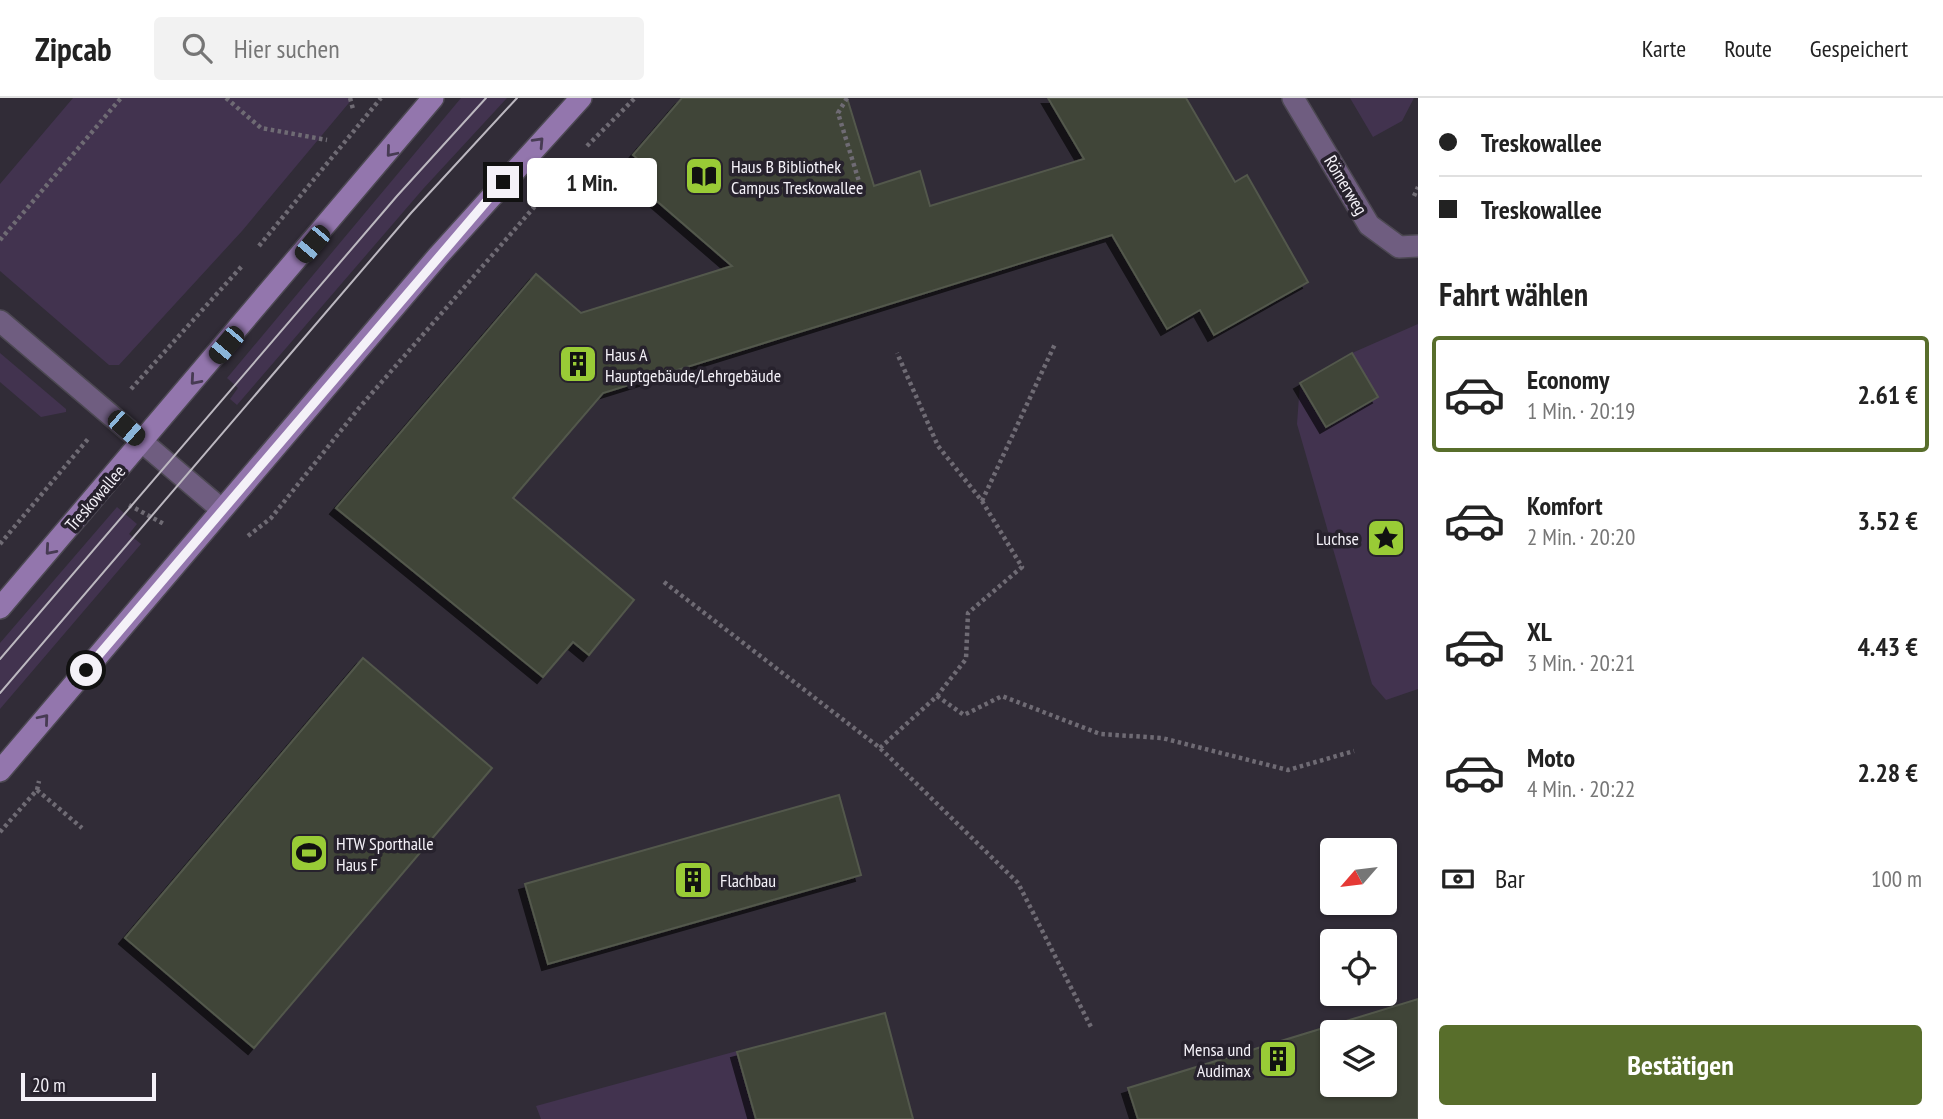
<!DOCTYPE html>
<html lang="de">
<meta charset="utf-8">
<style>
:root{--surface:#fff;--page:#f2f2f2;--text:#222;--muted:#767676;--line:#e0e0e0;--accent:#586e2b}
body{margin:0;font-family:"PT Sans Narrow",sans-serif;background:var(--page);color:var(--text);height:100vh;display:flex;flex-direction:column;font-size:26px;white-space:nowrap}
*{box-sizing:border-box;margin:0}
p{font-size:23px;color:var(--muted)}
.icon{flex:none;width:38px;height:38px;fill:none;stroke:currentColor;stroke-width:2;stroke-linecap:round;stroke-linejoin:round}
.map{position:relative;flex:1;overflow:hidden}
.drawer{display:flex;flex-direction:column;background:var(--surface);width:525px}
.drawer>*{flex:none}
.hud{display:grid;align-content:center;height:154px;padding:0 21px;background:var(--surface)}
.needle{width:46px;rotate:242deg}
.tools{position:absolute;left:1320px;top:740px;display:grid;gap:14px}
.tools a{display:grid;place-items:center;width:77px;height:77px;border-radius:7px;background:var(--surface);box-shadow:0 2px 5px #0004;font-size:35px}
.scale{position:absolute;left:21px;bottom:18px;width:135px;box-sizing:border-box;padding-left:7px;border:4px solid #f4f1f8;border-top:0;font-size:19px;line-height:24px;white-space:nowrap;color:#f4f1f8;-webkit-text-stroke:5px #27222d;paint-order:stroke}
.end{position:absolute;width:32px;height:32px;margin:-16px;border:9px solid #f4f1f8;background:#111;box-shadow:0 0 0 4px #111}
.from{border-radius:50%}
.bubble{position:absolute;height:49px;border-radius:7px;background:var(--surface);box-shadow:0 2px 5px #0004;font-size:23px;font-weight:700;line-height:49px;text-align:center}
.car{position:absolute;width:21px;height:42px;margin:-21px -10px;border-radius:9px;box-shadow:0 0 5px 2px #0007;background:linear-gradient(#222 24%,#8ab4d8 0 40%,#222 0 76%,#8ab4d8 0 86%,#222 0)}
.hud b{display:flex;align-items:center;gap:24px;height:66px;font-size:26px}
.hud b+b{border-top:2px solid var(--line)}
.hud i{width:18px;height:18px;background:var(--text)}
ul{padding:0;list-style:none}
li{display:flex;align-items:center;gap:21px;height:116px;margin:0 14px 10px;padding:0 7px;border:4px solid transparent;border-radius:7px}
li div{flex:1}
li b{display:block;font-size:26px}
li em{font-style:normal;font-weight:700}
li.selected{border-color:var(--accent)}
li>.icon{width:63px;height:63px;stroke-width:1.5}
h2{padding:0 21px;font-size:32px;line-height:84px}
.pay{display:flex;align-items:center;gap:18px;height:77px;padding:0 21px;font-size:26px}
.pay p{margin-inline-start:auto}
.button{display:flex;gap:14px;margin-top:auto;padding:14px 21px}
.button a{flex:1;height:80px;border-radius:7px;background:var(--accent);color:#fff;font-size:28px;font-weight:700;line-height:80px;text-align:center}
header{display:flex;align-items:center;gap:42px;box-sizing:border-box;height:98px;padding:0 35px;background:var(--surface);border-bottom:2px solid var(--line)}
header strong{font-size:33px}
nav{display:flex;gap:38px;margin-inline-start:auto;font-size:24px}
.search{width:490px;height:63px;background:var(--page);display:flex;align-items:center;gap:18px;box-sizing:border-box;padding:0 24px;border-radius:7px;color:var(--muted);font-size:26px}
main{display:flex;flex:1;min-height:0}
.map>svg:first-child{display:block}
.green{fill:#42334f}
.building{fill:#3f4439;stroke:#53584c;stroke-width:2;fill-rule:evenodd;filter:url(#shadow)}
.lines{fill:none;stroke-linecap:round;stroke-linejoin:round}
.street-casing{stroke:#4c4852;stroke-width:24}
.secondary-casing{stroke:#4c4852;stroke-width:24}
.path{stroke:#6f6b74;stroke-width:4.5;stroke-dasharray:3.5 3.5;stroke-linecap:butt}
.street{stroke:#6f5d80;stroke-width:21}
.secondary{stroke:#9376ad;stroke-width:21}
.tram{stroke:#bcb8c0;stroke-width:2}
.oneway{stroke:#473b53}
.route{stroke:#f4f1f8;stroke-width:9}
.labels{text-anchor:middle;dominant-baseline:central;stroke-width:7;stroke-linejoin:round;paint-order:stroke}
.poi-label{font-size:18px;fill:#f4f1f8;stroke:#27222d;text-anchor:start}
.street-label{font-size:18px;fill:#f4f1f8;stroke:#27222d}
</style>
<header>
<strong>Zipcab</strong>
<div class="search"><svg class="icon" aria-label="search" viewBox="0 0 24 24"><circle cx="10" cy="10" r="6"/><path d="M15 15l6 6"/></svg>Hier suchen</div>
<nav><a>Karte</a><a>Route</a><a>Gespeichert</a></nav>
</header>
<main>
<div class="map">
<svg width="1418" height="1021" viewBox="0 0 1418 1021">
<defs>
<filter id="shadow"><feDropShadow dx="-6" dy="6" stdDeviation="0" flood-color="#0009"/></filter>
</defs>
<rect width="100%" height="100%" fill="#312c37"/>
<path class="green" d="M73 0H353L242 133 119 267H109L0 173V86Z
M461 0H507L423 91 237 307 230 301 238 290 227 280Z
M1350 0H1414L1402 23 1373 39Z
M1418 226V591L1386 602 1372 586 1297 326 1300 285 1326 329 1378 299 1352 255Z
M0 255 66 311V314L41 319 0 284Z
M117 409 137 426 129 436 141 446 0 611V545Z
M737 953 756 1021H541L536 1008Z"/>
<path class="building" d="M682 0H847L874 88 920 73 930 108 1084 61 1048 0H1186L1235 84 1247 77 1308 184 1214 237 1200 212 1167 231 1112 137 603 295 513 400 634 502 589 557 573 544 543 579 336 410 536 176 581 215 732 168 636 85 648 70 633 57Z
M1352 255 1378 299 1326 329 1300 285Z
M363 560 492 670 254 950 125 840Z
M839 697 861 777 548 866 525 786Z
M1418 901V1021H1138L1128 990ZM1332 934H1384V987H1332Z
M885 915 913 1021H756L737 954Z"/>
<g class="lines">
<defs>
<path id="street" d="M1293 0 1369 127 1399 149 1418 148
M0 223 221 411"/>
<path id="secondary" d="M0 510 433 0
M0 673 438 158 581 0"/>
</defs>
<use href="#street" class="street-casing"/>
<use href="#secondary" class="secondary-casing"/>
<path class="path" d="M226 0 261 30 327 42
M350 0 353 11
M847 0 838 15 861 90
M587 48 635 0
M1414 98 1418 89
M0 142 121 0
M259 148 381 0
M131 291 242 168
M982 403 1055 246
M129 407 164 426
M248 438 271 420 359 310 563 76
M0 446 88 341
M664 484 880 650 1018 785 1092 931
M937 598 964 617 1002 598 1100 636 1162 640 1288 672 1354 653
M880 650 937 598 966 561 968 515 1022 469 982 403 938 348 897 255
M37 692 82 730
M0 734 37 692 39 683"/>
<use href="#street" class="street"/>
<use href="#secondary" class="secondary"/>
<path class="tram" d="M0 561 397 98 486 0
M0 595 411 115 517 0"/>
</g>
<defs><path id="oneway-chevron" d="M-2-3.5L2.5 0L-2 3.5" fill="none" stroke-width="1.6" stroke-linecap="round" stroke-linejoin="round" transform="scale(1.75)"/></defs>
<g class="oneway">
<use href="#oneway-chevron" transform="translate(539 44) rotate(-47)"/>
<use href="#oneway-chevron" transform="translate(391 54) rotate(130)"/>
<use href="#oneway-chevron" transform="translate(195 282) rotate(131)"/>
<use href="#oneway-chevron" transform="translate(50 452) rotate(131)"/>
<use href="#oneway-chevron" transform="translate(44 621) rotate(-50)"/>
</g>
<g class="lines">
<path class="route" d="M86 572 503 84"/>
</g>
<defs>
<symbol id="library-square" viewBox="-11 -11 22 22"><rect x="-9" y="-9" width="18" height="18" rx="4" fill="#99cb36" stroke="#27222d"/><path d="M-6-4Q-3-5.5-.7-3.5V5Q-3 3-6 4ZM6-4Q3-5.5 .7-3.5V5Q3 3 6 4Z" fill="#111"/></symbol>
<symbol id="building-square" viewBox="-11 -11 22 22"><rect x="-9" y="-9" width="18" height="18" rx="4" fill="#99cb36" stroke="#27222d"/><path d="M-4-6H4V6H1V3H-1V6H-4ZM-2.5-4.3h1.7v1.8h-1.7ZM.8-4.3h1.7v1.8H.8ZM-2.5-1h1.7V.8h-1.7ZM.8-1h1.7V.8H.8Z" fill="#111"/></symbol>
<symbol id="sight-square" viewBox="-11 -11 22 22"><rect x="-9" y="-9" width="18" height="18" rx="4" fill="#99cb36" stroke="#27222d"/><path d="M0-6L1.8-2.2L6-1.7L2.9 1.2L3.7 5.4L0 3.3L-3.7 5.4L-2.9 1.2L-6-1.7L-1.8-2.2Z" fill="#111"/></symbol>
<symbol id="stadium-square" viewBox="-11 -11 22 22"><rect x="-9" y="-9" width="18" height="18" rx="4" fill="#99cb36" stroke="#27222d"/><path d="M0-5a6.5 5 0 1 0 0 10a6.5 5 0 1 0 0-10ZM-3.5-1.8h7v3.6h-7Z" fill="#111"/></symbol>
</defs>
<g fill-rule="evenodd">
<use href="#library-square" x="682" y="56" width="44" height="44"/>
<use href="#building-square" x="556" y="244" width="44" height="44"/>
<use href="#sight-square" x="1364" y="418" width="44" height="44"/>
<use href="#stadium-square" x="287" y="733" width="44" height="44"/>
<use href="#building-square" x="671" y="760" width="44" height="44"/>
<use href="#building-square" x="1256" y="939" width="44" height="44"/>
</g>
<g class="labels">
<g class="poi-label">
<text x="731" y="68">Haus B Bibliothek<tspan x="731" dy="21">Campus Treskowallee</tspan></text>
<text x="605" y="256">Haus A<tspan x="605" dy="21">Hauptgebäude/Lehrgebäude</tspan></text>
<text x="1359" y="440" text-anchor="end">Luchse</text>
<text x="336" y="745">HTW Sporthalle<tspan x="336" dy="21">Haus F</tspan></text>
<text x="720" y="782">Flachbau</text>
<text x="1251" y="951" text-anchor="end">Mensa und<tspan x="1251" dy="21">Audimax</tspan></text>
</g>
<g class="street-label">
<text transform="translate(1346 87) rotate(59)">Römerweg</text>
<text transform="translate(95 400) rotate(-49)">Treskowallee</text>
</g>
</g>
</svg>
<div class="tools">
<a><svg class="needle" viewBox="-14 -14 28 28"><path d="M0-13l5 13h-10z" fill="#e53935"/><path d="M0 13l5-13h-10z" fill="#767676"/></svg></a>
<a><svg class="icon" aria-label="locate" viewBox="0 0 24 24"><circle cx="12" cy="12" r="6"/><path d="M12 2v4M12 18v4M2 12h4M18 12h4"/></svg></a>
<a><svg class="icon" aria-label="layers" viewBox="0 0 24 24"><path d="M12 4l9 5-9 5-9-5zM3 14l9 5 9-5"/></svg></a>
</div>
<div class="scale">20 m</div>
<i class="end from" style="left:86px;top:572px"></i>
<i class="end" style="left:503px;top:84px"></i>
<div class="bubble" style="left:527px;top:60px;width:130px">1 Min.</div>
<i class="car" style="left:312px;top:146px;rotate:220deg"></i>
<i class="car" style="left:226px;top:247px;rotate:220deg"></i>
<i class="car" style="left:126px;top:330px;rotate:131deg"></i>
</div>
<section class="drawer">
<div class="hud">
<b><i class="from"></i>Treskowallee</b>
<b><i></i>Treskowallee</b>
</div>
<h2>Fahrt wählen</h2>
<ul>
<li class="selected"><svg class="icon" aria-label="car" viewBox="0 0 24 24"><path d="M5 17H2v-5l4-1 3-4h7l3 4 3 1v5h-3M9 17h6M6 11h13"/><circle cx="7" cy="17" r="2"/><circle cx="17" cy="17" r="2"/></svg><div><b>Economy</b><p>1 Min. · 20:19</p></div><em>2.61 €</em></li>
<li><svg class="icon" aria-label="car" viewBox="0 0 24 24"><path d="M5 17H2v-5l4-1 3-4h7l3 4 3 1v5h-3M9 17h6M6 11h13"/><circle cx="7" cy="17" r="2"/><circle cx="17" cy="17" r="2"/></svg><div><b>Komfort</b><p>2 Min. · 20:20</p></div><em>3.52 €</em></li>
<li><svg class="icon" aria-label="car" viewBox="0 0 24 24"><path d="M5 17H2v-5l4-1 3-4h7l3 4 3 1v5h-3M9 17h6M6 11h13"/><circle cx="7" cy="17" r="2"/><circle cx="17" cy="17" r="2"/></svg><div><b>XL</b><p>3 Min. · 20:21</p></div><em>4.43 €</em></li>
<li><svg class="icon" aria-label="car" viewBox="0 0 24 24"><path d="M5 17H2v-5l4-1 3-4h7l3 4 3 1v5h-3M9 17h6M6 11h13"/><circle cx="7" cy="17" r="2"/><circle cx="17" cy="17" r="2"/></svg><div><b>Moto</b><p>4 Min. · 20:22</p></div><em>2.28 €</em></li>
</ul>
<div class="pay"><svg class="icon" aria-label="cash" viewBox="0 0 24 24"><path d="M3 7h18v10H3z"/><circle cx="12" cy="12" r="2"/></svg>Bar<p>100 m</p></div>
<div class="button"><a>Bestätigen</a></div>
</section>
</main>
